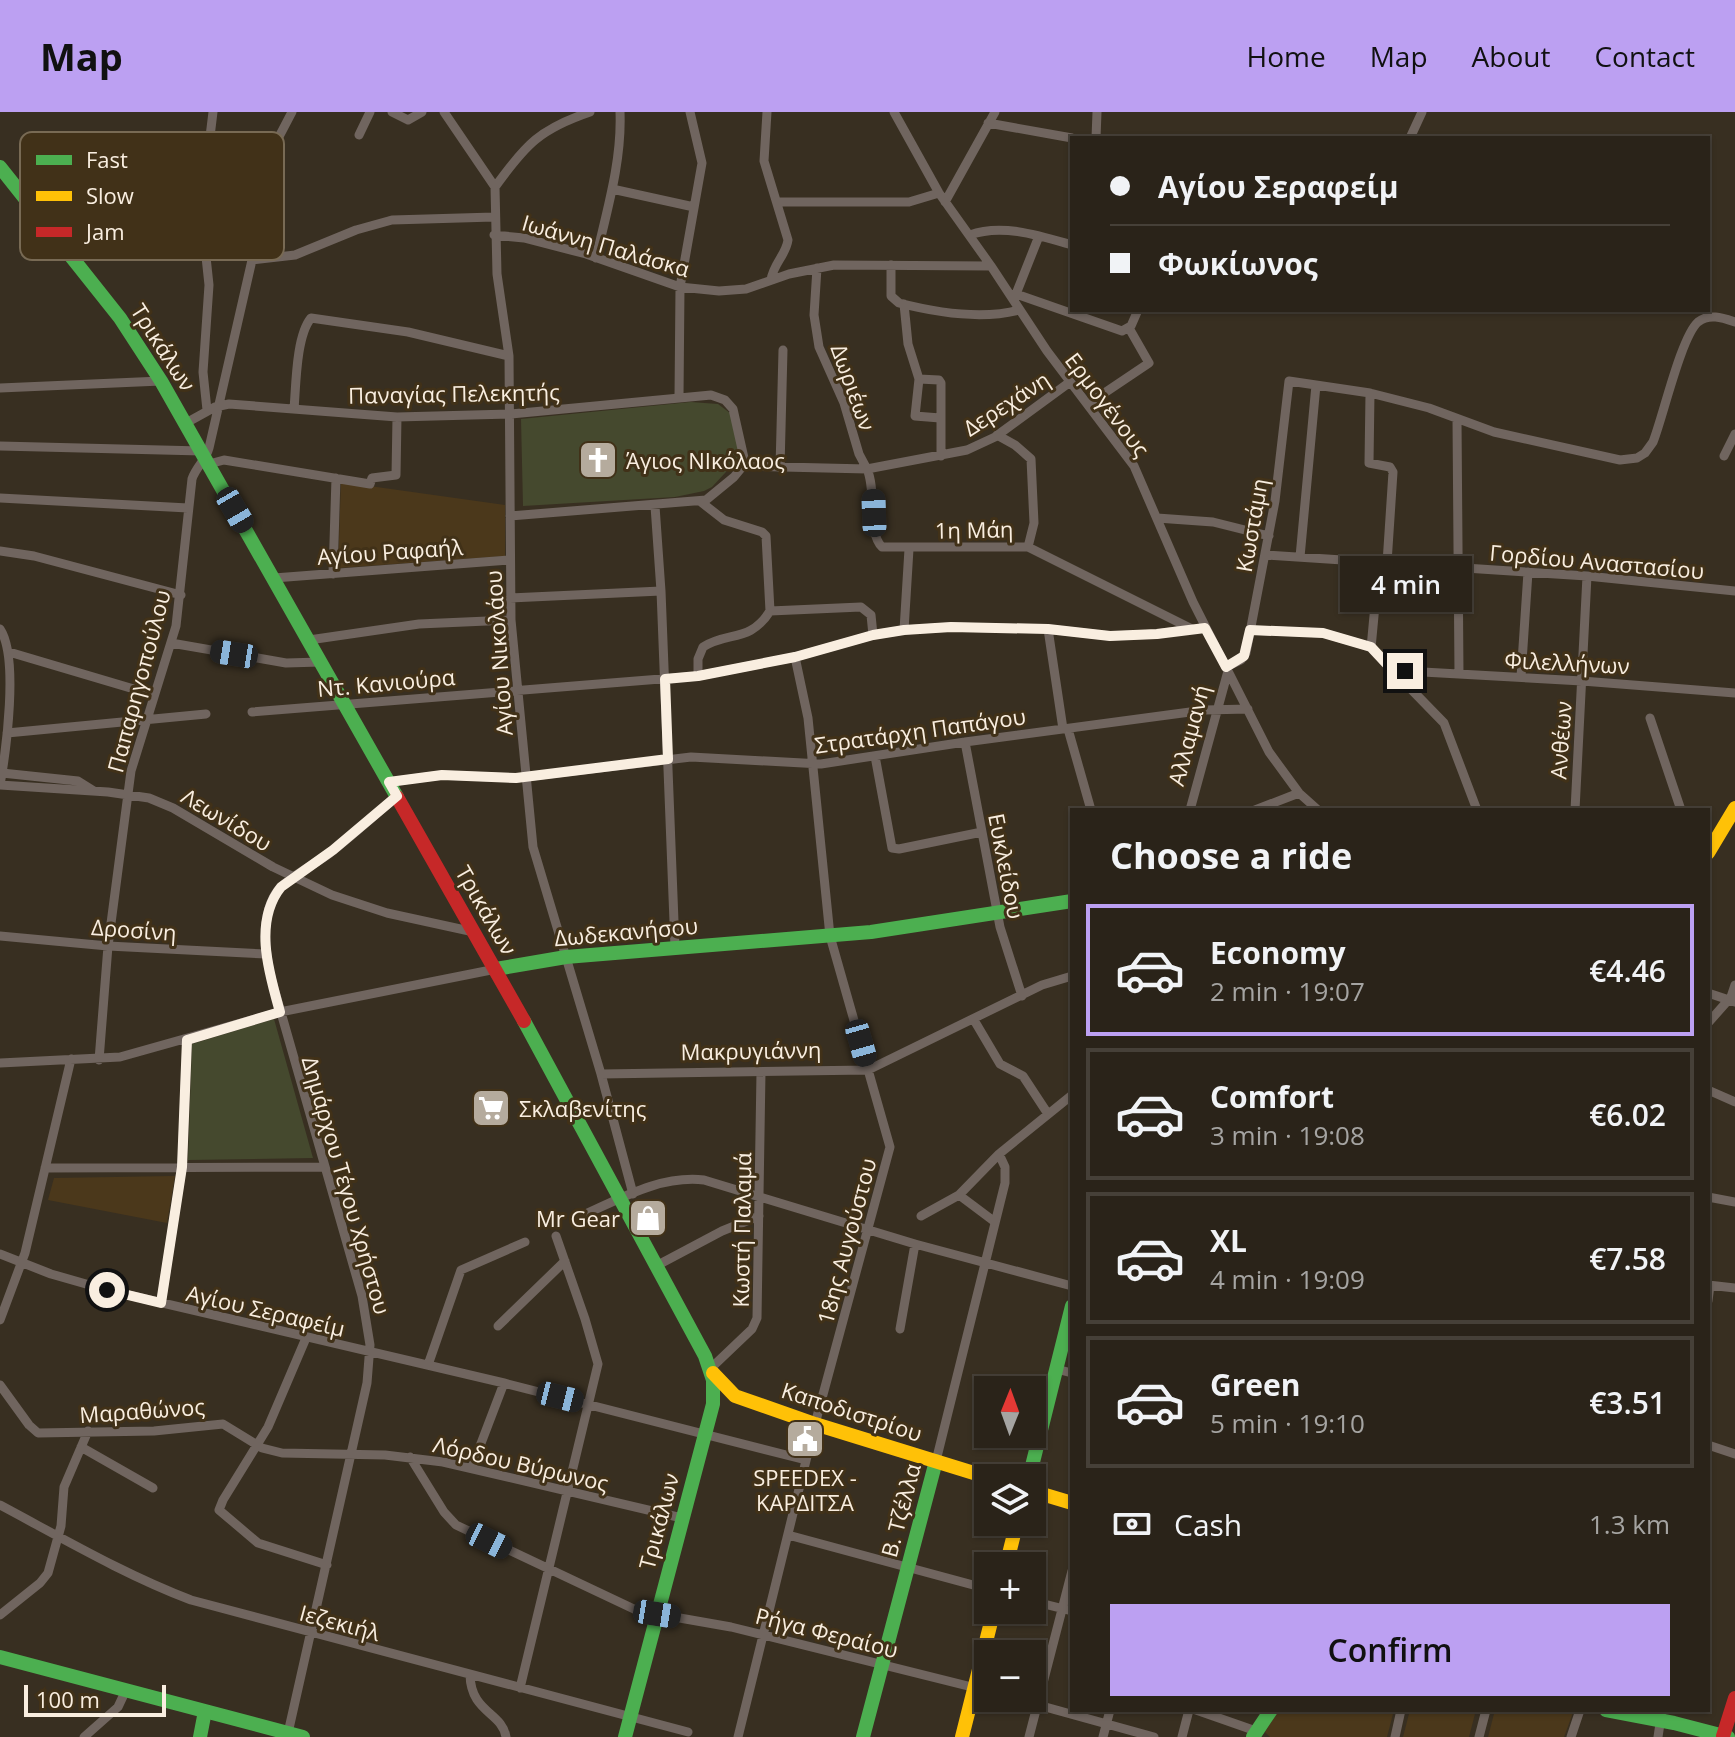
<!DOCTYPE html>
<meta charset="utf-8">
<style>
:root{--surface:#2a2319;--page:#322b22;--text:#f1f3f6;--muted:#a5a4a2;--line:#464038;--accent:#bca0f2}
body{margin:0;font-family:"Open Sans",sans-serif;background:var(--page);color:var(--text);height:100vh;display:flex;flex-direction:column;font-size:30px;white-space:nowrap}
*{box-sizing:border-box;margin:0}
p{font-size:26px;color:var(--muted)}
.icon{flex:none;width:44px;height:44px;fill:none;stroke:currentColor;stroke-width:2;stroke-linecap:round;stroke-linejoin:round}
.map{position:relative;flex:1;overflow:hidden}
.drawer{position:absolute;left:1070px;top:696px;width:640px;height:904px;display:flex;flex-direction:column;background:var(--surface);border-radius:0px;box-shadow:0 2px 6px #0004,0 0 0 2px var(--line)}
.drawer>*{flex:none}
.hud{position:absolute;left:1070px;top:24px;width:640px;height:176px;border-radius:0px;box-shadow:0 2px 6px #0004,0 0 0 2px var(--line);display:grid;align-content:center;height:176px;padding:0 40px;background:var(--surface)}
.needle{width:52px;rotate:1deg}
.tools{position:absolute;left:974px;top:1264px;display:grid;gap:16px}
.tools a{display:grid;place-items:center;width:72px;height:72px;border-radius:0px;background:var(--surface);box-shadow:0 2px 6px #0004,0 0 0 2px var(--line);font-size:40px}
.scale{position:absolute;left:24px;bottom:20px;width:142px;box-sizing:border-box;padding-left:8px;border:4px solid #f9eee0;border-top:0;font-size:22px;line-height:28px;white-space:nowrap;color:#f9eee0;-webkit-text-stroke:6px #413118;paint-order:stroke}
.end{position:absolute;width:36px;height:36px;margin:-18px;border:10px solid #f9eee0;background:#111;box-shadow:0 0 0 4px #111}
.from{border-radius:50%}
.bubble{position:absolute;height:56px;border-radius:0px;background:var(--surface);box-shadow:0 2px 6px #0004,0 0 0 2px var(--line);font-size:26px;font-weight:600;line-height:56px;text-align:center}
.car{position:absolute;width:24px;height:48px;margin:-24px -12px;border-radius:10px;box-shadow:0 0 6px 2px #0007;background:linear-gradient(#222 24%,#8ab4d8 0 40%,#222 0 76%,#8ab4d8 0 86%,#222 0)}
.hud b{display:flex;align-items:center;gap:28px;height:76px;font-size:30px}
.hud b+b{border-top:2px solid var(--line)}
.hud i{width:20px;height:20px;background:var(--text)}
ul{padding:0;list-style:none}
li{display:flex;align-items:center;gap:24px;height:132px;margin:0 16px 12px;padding:0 24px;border:4px solid var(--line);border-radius:0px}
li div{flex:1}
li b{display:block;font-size:30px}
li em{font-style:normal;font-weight:600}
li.current{border-color:var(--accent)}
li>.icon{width:72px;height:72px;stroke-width:1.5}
h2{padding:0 40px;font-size:36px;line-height:96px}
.pay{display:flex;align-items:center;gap:20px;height:88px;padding:0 40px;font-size:30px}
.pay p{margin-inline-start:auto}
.button{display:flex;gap:16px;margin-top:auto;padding:16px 40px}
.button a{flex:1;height:92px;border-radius:0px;background:var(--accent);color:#111;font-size:32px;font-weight:600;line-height:92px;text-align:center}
header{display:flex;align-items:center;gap:48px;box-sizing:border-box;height:112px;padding:0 40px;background:var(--accent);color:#111}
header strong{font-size:38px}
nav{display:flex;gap:44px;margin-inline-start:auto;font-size:28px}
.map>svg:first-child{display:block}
.built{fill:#4b381b}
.green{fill:#45492e}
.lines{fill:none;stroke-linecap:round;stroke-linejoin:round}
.street{stroke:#70655f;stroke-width:9}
.fast{stroke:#4caf50;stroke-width:14}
.slow{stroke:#ffc107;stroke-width:14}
.jam{stroke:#c62828;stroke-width:14}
.route{stroke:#f9eee0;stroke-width:10}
.labels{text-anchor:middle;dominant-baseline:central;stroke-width:6;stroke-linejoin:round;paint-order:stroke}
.street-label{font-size:22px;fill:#f9eee0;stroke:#413118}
.poi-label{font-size:22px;fill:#f9eee0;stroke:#413118;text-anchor:start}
.key{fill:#413118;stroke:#786a54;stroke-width:2}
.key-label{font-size:22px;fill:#f9eee0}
</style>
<header>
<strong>Map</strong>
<nav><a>Home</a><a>Map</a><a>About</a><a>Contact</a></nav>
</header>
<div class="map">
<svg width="1735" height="1625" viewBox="0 0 1735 1625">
<rect width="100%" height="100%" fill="#382f21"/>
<path class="built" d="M341 370 505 393V444L338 456Z
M175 1064 167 1111 48 1088 54 1066Z
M1279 1598H1394L1387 1625H1270L1265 1620Z
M1410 1598H1476L1469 1625H1403Z
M1495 1598H1574L1564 1625H1488Z"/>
<path class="green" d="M691 290 718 292 730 301 739 340 738 347 712 375 704 379 675 385 523 394 521 307Z
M274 907 313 1046 188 1048 192 932Z"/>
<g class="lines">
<path class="street" d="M392 0 408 8 422 0
M444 0 495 75 497 162 509 244 511 508 533 735 601 962 633 1082
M767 0 764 49 788 128C786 143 773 152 771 168
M894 0 939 81 991 154 1047 239 1134 354 1193 490 1269 640 1299 681 1318 698
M988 11 1072 26
M359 23 370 0
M1096 26 1097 0
M1410 26 1422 0
M495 75C526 32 540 17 590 0
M612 77 694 95
M777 90H909L939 81
M945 90 995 0
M494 123 524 126 586 142 680 175 719 179 746 177 789 162 834 153 991 154
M970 123C1002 111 1041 124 1072 133
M596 146C607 98 622 49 620 0
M252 148 295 143 356 118 392 108 494 105
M891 153V184L899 191C938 201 981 208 1019 198
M817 156 814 203 819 235 844 291 859 342 867 357 967 338 995 325 1070 270
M1016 182 1039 124
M1011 184 1016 182 1122 219 1131 214 1138 198
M904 192 908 232 919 267 939 268 941 271V344
M919 267 915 304 940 306
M0 276 161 269
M1370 281 1369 351 1390 355 1393 360 1387 451
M679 285 680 175 702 51 690 0
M1088 292 1149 251 1129 216
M294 297C296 274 296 224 311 206L408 220 509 244
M207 298 203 260 209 173 201 98 213 0
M1457 307 1459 562
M186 311 215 295 229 292 397 305 511 302 711 283 725 288 733 297 744 346 743 354 734 365 706 388 510 404
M997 323 1015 333 1031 347 1034 411 1028 435
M0 334 202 339
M1724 344 1735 322
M209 352 224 348 370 372 372 366 396 363 397 305
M743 354 867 357C877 379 867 421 882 435H1028L1192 517
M780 356 783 238
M0 386 188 396
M655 394 661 479 675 835
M1157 406 1213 410 1269 424
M0 439 34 444 181 483
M1265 443 1587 464 1735 479
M1300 445 1316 273
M1379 450 1371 536 1444 611 1477 698
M333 462 336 366
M274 466 509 448
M510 486 661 479
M770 499 861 495 871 503 873 523
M0 517C19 545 6 639 0 673L108 680 149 686 173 696 273 755 332 783 387 801 474 820
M1048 517 1063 617
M904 518 909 437
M1250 518 1323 521 1371 535
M309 528 419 512 511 508
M171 531 286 551 321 550
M9 540 154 583
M1226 555 1241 548 1246 541 1275 389 1289 269 1370 281 1429 296 1494 320 1620 348 1637 346 1645 341 1653 330C1663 305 1681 225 1698 210 1709 201 1723 206 1735 210
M1397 563 1405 559 1582 569 1735 581
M698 564V547L703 535C728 519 750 531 770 499L766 424 762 420 724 408 701 390
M1521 565 1528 460
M252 600 698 564 795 545 873 523 904 518 951 515 1048 517 1110 524 1157 522 1190 517
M1650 606 1681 698
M1068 617 1091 698
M7 621 206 602
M965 630 1000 815 1022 884
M875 644 892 736 899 737 982 720
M2 661 78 669 94 679
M389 670 442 663 516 666 691 645 821 652 965 630 1205 598 1248 597
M1190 698 1228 559
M1255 698 1299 681
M1575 698 1587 464
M0 824 108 834 266 842
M1708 881 1735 890
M974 908 1000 952 1023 964 1048 1002
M1708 911 1731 885 1735 873
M99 948 108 834 131 659 176 514 192 367C196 355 206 348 209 336L252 148 271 40 292 0
M0 951 120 945 280 900 496 857
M601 962 868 958 1042 873 1072 864
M1708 978 1735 990
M45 1056 324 1055
M959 1083 995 1110
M1708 1085 1735 1090
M921 1104 959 1083 999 1042 1072 983
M579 1105C618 1088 659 1063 704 1068L915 1132 1072 1174
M0 1142 51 1162 107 1178 504 1271 806 1348
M656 1154 722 1119 759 1104
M1708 1173 1735 1176
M1708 1189 1710 1173
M161 1191 182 1055 187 928
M0 1208 25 1141 71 947
M498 1214 565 1149
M900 1217 915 1132
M306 1226 268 1315 223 1388 219 1398 258 1431 327 1453
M428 1253 461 1158 525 1130
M710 1257 752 1217 757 1206 761 960
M1056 1257 1072 1261
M0 1273 29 1313 38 1321 154 1319 223 1312 262 1336 282 1341 385 1343 443 1350 682 1406
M1708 1333 1735 1342
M81 1335 153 1376
M410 1345 444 1400 456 1413 655 1507
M936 1349 1005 1071V1055L999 1042
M472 1355 504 1271
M0 1393C62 1426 125 1463 191 1488L688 1620
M788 1423 988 1477
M1032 1489 1072 1499
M657 1502 731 1515 988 1579
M0 1503 40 1471 48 1461 61 1414 64 1375 88 1319
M470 1563C471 1601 502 1600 506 1625
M520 1576 598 1252 585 1207 556 1124
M1013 1586 1154 1625
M1196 1598 1256 1619
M288 1621 367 1271 370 1233 362 1184 272 869C265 843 260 801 278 778 289 765 315 752 330 741 353 723 375 703 397 684
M84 1625 118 1595 126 1578
M738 1625 815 1312 890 1035 830 824 808 606 795 545
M1029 1625 1072 1459
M1103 1625 1110 1598
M1182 1625 1189 1598
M1395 1625 1401 1598
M1479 1625 1486 1598
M1571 1625 1580 1598
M1658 1625 1662 1598"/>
<path class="fast" d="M0 55 120 206 161 269 397 685
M496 857 566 845 871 820 1072 789
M524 909 705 1244 713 1268V1292L625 1625
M1029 1366 1072 1194
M0 1545 303 1625
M1606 1598 1674 1611 1728 1625
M200 1625 205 1599
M863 1625 936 1349
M1253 1625 1271 1598"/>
<path class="slow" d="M1708 741 1735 696
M713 1261 735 1284 815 1312 990 1366
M1032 1379 1072 1391
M1006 1454 1017 1410
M962 1625 994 1498"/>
<path class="jam" d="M397 685 524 909
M1723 1624 1735 1586"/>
</g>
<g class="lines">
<path class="route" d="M107 1178 161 1191 182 1055 187 928 280 900C269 861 253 810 281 775L333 738 397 684 389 670 442 663 516 666 668 647 665 567 698 564 795 545 873 523 904 518 951 515 1048 517 1110 524 1157 522 1205 516 1226 555 1244 544 1250 518 1323 521 1371 535 1397 563 1405 559"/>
</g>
<defs>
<symbol id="church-square" viewBox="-11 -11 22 22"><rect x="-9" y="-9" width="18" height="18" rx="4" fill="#b5ab9d" stroke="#413118"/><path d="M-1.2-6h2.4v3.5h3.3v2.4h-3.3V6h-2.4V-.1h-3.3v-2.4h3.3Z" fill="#fff"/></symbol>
<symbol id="supermarket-square" viewBox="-11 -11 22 22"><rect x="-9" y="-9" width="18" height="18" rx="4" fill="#b5ab9d" stroke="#413118"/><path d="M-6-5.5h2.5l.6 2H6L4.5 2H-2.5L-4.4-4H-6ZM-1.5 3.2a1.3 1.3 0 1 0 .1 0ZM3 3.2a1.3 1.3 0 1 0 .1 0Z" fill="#fff"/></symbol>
<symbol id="shop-square" viewBox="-11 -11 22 22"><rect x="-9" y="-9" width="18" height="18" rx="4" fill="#b5ab9d" stroke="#413118"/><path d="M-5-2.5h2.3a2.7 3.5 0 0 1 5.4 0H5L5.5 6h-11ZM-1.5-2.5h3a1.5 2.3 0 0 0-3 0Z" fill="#fff"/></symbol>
<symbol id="civic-square" viewBox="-11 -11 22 22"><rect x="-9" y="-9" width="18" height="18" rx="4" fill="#b5ab9d" stroke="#413118"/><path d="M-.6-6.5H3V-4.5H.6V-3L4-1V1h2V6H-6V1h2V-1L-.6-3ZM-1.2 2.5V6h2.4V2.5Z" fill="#fff"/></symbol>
</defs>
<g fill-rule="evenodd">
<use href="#church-square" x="576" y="326" width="44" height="44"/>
<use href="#supermarket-square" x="469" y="974" width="44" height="44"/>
<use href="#shop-square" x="626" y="1084" width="44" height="44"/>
<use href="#civic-square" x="783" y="1305" width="44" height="44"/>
</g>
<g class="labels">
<g class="street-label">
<text transform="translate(606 133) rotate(16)">Ιωάννη Παλάσκα</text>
<text transform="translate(164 235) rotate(57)">Τρικάλων</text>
<text transform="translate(854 275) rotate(70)">Δωριέων</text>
<text transform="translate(454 281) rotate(-1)">Παναγίας Πελεκητής</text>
<text transform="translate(1006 291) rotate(-33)">Δερεχάνη</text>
<text transform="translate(1108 292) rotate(53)">Ερμογένους</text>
<text transform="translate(1251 413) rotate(-80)">Κωστάμη</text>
<text transform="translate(974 417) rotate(-1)">1η Μάη</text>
<text transform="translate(390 439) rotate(-4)">Αγίου Ραφαήλ</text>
<text transform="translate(1597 449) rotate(5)">Γορδίου Αναστασίου</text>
<text transform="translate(498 541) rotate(-94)">Αγίου Νικολάου</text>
<text transform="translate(1567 550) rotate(3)">Φιλελλήνων</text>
<text transform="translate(138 569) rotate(-75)">Παπαρηγοπούλου</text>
<text transform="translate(386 570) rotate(-5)">Ντ. Κανιούρα</text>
<text transform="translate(920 618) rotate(-8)">Στρατάρχη Παπάγου</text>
<text transform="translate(1188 623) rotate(-75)">Αλλαμανή</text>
<text transform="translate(1560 628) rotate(-86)">Ανθέων</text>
<text transform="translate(227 707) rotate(31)">Λεωνίδου</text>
<text transform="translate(1007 754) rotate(79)">Ευκλείδου</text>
<text transform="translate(487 798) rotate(60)">Τρικάλων</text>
<text transform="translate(134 817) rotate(4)">Δροσίνη</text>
<text transform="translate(626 819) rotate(-5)">Δωδεκανήσου</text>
<text transform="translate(751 938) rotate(-1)">Μακρυγιάννη</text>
<text transform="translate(347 1073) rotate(74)">Δημάρχου Τέγου Χρήστου</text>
<text transform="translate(741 1118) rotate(-89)">Κωστή Παλαμά</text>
<text transform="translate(846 1129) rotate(-75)">18ης Αυγούστου</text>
<text transform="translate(266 1198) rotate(13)">Αγίου Σεραφείμ</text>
<text transform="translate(142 1298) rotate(-4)">Μαραθώνος</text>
<text transform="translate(852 1299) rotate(18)">Καποδιστρίου</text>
<text transform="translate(521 1351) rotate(13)">Λόρδου Βύρωνος</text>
<text transform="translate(900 1398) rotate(-75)">Β. Τζέλλα</text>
<text transform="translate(658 1409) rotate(-75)">Τρικάλων</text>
<text transform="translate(340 1510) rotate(15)">Ιεζεκιήλ</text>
<text transform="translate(827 1520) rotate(14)">Ρήγα Φεραίου</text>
</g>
<g class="poi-label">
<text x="626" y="348">Άγιος ΝΙκόλαος</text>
<text x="519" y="996">Σκλαβενίτης</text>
<text x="620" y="1106" text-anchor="end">Mr Gear</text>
<text x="805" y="1365" text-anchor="middle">SPEEDEX -<tspan x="805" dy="25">ΚΑΡΔΙΤΣΑ</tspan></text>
</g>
</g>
<rect x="20" y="20" width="264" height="128" rx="12" class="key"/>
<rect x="36" y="43" width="36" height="10" fill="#4caf50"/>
<rect x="36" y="79" width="36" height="10" fill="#ffc107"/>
<rect x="36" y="115" width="36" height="10" fill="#c62828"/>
<g class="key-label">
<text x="86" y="56">Fast</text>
<text x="86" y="92">Slow</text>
<text x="86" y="128">Jam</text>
</g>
</svg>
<div class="tools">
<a><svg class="needle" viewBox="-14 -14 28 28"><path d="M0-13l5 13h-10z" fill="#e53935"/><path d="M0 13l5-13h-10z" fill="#a5a4a2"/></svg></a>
<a><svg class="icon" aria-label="layers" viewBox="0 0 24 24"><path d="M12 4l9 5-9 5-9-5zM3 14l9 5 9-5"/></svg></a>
<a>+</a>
<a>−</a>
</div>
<div class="scale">100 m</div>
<i class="end from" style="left:107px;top:1178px"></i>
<i class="end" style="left:1405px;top:559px"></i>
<div class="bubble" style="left:1340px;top:444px;width:132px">4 min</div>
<i class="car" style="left:235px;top:398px;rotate:150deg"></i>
<i class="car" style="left:874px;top:401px;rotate:358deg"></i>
<i class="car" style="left:234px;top:542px;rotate:279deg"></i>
<i class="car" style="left:861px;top:931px;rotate:164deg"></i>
<i class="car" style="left:560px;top:1285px;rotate:104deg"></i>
<i class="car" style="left:489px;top:1429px;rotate:116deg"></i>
<i class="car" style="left:657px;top:1502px;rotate:99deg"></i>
<div class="hud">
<b><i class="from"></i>Αγίου Σεραφείμ</b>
<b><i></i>Φωκίωνος</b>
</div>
<section class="drawer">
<h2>Choose a ride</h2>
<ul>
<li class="current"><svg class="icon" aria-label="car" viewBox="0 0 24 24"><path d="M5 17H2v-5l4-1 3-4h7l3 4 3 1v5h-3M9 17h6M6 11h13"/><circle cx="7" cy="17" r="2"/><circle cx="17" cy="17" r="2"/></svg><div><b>Economy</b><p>2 min · 19:07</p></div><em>€4.46</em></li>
<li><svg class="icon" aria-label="car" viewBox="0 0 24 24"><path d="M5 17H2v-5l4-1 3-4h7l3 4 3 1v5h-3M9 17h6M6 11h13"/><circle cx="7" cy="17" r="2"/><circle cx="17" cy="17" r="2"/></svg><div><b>Comfort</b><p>3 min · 19:08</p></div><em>€6.02</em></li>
<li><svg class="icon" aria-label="car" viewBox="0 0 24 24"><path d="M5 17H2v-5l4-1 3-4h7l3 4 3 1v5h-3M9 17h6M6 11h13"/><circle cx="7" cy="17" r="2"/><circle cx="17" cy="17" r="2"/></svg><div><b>XL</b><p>4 min · 19:09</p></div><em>€7.58</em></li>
<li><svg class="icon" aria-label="car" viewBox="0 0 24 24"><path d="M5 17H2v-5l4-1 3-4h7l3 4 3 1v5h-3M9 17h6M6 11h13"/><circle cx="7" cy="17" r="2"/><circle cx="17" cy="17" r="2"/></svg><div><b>Green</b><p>5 min · 19:10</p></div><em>€3.51</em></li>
</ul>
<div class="pay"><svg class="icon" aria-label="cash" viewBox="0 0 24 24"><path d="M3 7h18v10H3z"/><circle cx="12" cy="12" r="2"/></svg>Cash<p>1.3 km</p></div>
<div class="button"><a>Confirm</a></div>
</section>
</div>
